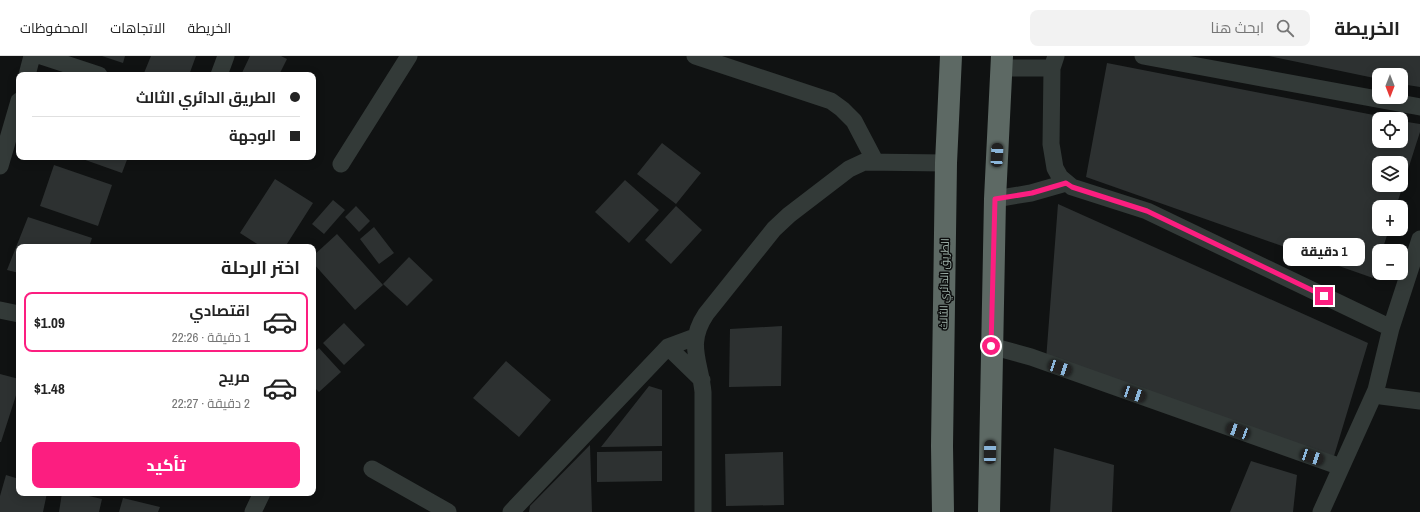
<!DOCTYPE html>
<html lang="ar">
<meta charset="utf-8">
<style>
:root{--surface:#fff;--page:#f2f2f2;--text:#222;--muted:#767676;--line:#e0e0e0;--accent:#fc1e80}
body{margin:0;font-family:"Archivo Narrow",Cairo,sans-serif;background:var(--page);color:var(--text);direction:rtl;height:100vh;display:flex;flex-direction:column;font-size:15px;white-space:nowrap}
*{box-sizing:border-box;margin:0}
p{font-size:13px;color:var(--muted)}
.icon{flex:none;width:22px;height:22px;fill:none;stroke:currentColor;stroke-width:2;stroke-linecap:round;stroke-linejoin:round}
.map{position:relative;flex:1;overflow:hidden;direction:ltr}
.details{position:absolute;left:16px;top:188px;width:300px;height:252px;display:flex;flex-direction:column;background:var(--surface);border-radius:8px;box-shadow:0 2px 10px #0003;direction:rtl}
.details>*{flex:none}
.banner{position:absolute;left:16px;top:16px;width:300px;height:88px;border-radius:8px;box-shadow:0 2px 10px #0003;direction:rtl;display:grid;align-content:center;height:88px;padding:0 16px;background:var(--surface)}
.needle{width:26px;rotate:180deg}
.buttons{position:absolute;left:1372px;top:12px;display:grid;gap:8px}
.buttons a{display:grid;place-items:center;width:36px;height:36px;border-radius:8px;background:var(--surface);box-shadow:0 2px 10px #0003;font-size:20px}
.end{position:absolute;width:18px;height:18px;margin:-9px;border:5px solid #fc1e80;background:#fff;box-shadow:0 0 0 2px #fff}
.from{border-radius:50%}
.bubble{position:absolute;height:28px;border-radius:8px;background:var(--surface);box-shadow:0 2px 10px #0003;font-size:13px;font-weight:800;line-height:28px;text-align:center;direction:rtl}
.car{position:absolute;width:12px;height:24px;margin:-12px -6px;border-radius:5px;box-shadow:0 0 3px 1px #0007;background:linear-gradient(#222 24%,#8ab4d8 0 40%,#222 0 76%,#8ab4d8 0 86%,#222 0)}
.banner b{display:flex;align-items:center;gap:14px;height:38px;font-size:15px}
.banner b+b{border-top:1px solid var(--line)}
.banner i{width:10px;height:10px;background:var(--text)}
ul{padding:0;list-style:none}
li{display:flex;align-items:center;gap:12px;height:60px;margin:0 8px 6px;padding:0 8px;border:2px solid transparent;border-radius:8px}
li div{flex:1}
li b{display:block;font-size:15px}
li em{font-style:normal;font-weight:800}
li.active{border-color:var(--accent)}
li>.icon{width:36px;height:36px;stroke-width:1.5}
h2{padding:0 16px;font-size:18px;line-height:48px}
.button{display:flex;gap:8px;margin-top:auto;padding:8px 16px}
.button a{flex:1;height:46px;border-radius:8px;background:var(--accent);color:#fff;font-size:16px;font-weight:800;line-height:46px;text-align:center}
header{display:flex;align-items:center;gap:24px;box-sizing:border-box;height:56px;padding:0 20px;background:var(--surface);border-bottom:1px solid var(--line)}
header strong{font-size:19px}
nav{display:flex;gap:22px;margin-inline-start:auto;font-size:14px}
.search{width:280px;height:36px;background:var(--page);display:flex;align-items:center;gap:10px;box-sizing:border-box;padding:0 14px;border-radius:8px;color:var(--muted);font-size:15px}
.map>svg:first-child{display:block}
.building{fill:#2d3131;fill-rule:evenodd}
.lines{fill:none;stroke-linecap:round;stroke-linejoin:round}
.street{stroke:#333a38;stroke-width:17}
.highway{stroke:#5d6964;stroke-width:22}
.route{stroke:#fc1e80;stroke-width:5}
.labels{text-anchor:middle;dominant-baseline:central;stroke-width:3;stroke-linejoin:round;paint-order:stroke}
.street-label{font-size:11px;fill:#a1b4ac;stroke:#0c0d0d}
</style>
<header>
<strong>الخريطة</strong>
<div class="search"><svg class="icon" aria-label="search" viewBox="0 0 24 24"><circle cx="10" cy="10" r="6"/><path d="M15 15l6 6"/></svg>ابحث هنا</div>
<nav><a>الخريطة</a><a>الاتجاهات</a><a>المحفوظات</a></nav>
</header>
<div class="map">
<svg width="1420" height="456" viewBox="0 0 1420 456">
<rect width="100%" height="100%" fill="#101212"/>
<path class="building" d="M102 0H125L123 7Z
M151 0H196L189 19H151L144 17Z
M250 0H281L287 3 279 19H241Z
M1269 0H1420V31L1401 28V19H1379V23Z
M1107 7 1389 62 1379 63V85H1401V65L1420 68V76L1396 151H1379V173H1389L1382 195H1379V205L1373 222 1086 121ZM1379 107H1401V129H1379Z
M662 87 701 117 676 148 637 118Z
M77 101H128L122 117Z
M54 109 112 129 98 170 40 150Z
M275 123 313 147 285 191H262L240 177Z
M625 124 659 154 629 187 595 156Z
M333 144 345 154 324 178 312 168Z
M1058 148 1368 287 1334 400 1046 304Z
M356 150 370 165 359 176 345 161Z
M676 150 702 174 671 208 645 184Z
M28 161 92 182 89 191H19V217L7 214Z
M374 171 394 197 379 208 360 183Z
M337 178 383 229 355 254 313 207V200Z
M409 201 433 224 407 250 383 228Z
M344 267 365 289 344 309 323 287Z
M782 270 781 330 729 331 730 273Z
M319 292 341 316 319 336 313 330V297Z
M506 305 551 344 519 381 473 342Z
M0 318 19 323V330L1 386H0Z
M649 330 662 334V390L601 391Z
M590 389 592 456H529L530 450Z
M1054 392 1114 409 1112 456H1050Z
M662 395V425L597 426V396Z
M783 396 784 449 726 450 725 398Z
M1251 405 1297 419 1293 456H1230Z
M6 419 19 423V437H47L43 456H0V440Z
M62 437H76L102 443 99 456H59Z
M123 442 160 451 158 456H119Z"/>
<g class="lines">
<path class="street" d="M41 0 99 19
M695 0 831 45 842 53 854 65 875 105
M1056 0 1052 12 1051 88 1055 112 1060 121 1072 131 1147 155 1391 272
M1143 0 1420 51
M1001 12H1052
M27 19 32 0
M219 19 226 0
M341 108 409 0
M0 110 19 45
M995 143 1031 137 1066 127
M1420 183 1391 272 1376 334 1379 338 1381 340 1420 345
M0 254 19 258
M991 290 1031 301 1341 411
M668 291 702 324
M372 413 448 456
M253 456 262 437
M511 456 668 291 695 281
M703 456V336C700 305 686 288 706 258L774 173 789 159 849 113 864 106 946 107
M1321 456 1376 334"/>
<path class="highway" d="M943 456 942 390 946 107 951 0
M989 456 995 143 1002 0"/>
</g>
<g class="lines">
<path class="route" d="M991 290 995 143 1032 137 1066 127 1072 131 1147 155 1324 240"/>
</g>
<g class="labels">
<g class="street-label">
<text transform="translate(944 228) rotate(-89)">الطريق الدائري الثالث</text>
</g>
</g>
</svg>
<div class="buttons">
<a><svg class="needle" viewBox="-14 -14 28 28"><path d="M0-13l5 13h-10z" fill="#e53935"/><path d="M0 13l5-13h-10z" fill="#767676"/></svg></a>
<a><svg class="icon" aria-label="locate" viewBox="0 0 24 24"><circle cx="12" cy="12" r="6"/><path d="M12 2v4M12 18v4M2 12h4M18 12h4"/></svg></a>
<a><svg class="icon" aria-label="layers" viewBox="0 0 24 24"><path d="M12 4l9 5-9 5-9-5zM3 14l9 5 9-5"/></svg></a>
<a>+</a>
<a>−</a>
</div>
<i class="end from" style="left:991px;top:290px"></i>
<i class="end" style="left:1324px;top:240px"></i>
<div class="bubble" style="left:1283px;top:182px;width:82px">1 دقيقة</div>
<i class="car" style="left:997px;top:99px;rotate:3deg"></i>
<i class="car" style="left:1060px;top:312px;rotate:109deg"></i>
<i class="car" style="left:1134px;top:338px;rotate:109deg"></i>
<i class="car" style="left:1238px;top:375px;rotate:290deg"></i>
<i class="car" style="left:990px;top:396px;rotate:1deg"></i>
<i class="car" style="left:1312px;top:401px;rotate:109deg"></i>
<div class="banner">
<b><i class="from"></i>الطريق الدائري الثالث</b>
<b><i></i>الوجهة</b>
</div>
<section class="details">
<h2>اختر الرحلة</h2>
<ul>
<li class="active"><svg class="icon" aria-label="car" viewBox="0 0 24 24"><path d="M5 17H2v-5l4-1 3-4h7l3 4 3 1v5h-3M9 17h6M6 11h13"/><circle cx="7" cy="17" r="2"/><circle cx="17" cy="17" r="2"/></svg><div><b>اقتصادي</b><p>1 دقيقة · 22:26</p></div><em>$1.09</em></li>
<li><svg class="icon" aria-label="car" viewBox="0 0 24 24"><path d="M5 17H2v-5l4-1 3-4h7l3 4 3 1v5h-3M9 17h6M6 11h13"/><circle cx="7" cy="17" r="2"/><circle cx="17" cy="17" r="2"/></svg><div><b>مريح</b><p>2 دقيقة · 22:27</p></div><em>$1.48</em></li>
</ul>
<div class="button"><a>تأكيد</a></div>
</section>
</div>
